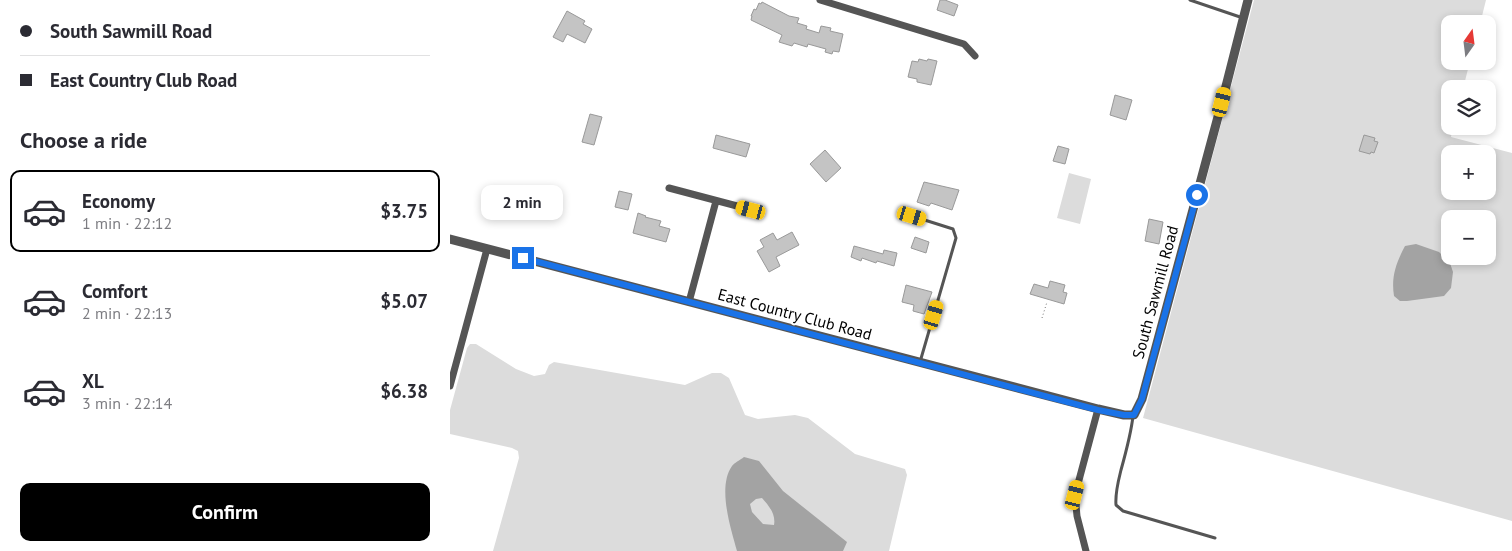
<!DOCTYPE html>
<meta charset="utf-8">
<style>
:root{--surface:#fff;--page:#f7f7f7;--text:#2b2b33;--muted:#7c7c81;--line:#e1e1e2;--accent:#000}
body{margin:0;font-family:"PT Sans",sans-serif;background:var(--page);color:var(--text);height:100vh;display:flex;flex-direction:column;font-size:19px;white-space:nowrap}
*{box-sizing:border-box;margin:0}
p{font-size:16px;color:var(--muted)}
.icon{flex:none;width:28px;height:28px;fill:none;stroke:currentColor;stroke-width:2;stroke-linecap:round;stroke-linejoin:round}
.map{position:relative;flex:1;overflow:hidden}
.side{display:flex;flex-direction:column;background:var(--surface);width:450px}
.side>*{flex:none}
.banner{display:grid;align-content:center;height:110px;padding:0 20px;background:var(--surface)}
.needle{width:32px;rotate:14deg}
.tools{position:absolute;left:991px;top:15px;display:grid;gap:10px}
.tools a{display:grid;place-items:center;width:55px;height:55px;border-radius:10px;background:var(--surface);box-shadow:0 2px 8px #0003;font-size:25px}
.end{position:absolute;width:22px;height:22px;margin:-11px;border:6px solid #1a73e8;background:#fff;box-shadow:0 0 0 2px #fff}
.from{border-radius:50%}
.bubble{position:absolute;height:35px;border-radius:10px;background:var(--surface);box-shadow:0 2px 8px #0003;font-size:16px;font-weight:700;line-height:35px;text-align:center}
.car{position:absolute;width:15px;height:30px;margin:-15px -8px;border-radius:6px;box-shadow:0 0 4px 1px #0007;background:linear-gradient(#f5c518 24%,#345 0 40%,#f5c518 0 76%,#345 0 86%,#f5c518 0)}
.banner b{display:flex;align-items:center;gap:18px;height:48px;font-size:19px}
.banner b+b{border-top:1px solid var(--line)}
.banner i{width:12px;height:12px;background:var(--text)}
ul{padding:0;list-style:none}
li{display:flex;align-items:center;gap:15px;height:82px;margin:0 10px 8px;padding:0 10px;border:2px solid transparent;border-radius:10px}
li div{flex:1}
li b{display:block;font-size:19px}
li em{font-style:normal;font-weight:700}
li.current{border-color:var(--accent)}
li>.icon{width:45px;height:45px;stroke-width:1.5}
h2{padding:0 20px;font-size:22px;line-height:60px}
.action{display:flex;gap:10px;margin-top:auto;padding:10px 20px}
.action a{flex:1;height:58px;border-radius:10px;background:var(--accent);color:#fff;font-size:20px;font-weight:700;line-height:58px;text-align:center}
main{display:flex;flex:1;min-height:0}
.map>svg:first-child{display:block}
.green{fill:#dcdcdc;fill-rule:evenodd}
.water{fill:#a3a3a3;fill-rule:evenodd}
.building{fill:#c4c4c4;stroke:#999}
.lines{fill:none;stroke-linecap:round;stroke-linejoin:round}
.path{stroke:#777;stroke-width:1;stroke-dasharray:1 2.5;stroke-linecap:butt}
.service{stroke:#555;stroke-width:3}
.minor{stroke:#555;stroke-width:7}
.tertiary{stroke:#555;stroke-width:9}
.route{stroke:#1a73e8;stroke-width:6}
.labels{text-anchor:middle;dominant-baseline:central;stroke-width:4;stroke-linejoin:round;paint-order:stroke}
.street-label{font-size:16px;fill:#000;stroke:#fff}
</style>
<main>
<section class="side">
<div class="banner">
<b><i class="from"></i>South Sawmill Road</b>
<b><i></i>East Country Club Road</b>
</div>
<h2>Choose a ride</h2>
<ul>
<li class="current"><svg class="icon" aria-label="car" viewBox="0 0 24 24"><path d="M5 17H2v-5l4-1 3-4h7l3 4 3 1v5h-3M9 17h6M6 11h13"/><circle cx="7" cy="17" r="2"/><circle cx="17" cy="17" r="2"/></svg><div><b>Economy</b><p>1 min · 22:12</p></div><em>$3.75</em></li>
<li><svg class="icon" aria-label="car" viewBox="0 0 24 24"><path d="M5 17H2v-5l4-1 3-4h7l3 4 3 1v5h-3M9 17h6M6 11h13"/><circle cx="7" cy="17" r="2"/><circle cx="17" cy="17" r="2"/></svg><div><b>Comfort</b><p>2 min · 22:13</p></div><em>$5.07</em></li>
<li><svg class="icon" aria-label="car" viewBox="0 0 24 24"><path d="M5 17H2v-5l4-1 3-4h7l3 4 3 1v5h-3M9 17h6M6 11h13"/><circle cx="7" cy="17" r="2"/><circle cx="17" cy="17" r="2"/></svg><div><b>XL</b><p>3 min · 22:14</p></div><em>$6.38</em></li>
</ul>
<div class="action"><a>Confirm</a></div>
</section>
<div class="map">
<svg width="1062" height="551" viewBox="0 0 1062 551">
<rect width="100%" height="100%" fill="#fff"/>
<path class="green" d="M804 0H1036L1030 24H1000V61H1020L1013 89H1000V126H1003L1001 137 1062 153V521L693 418ZM1000 154H1038V162L1040 163 1038 195H1029L1021 191H1000ZM1000 219H1038V256H1000Z
M619 173 641 179 630 224 607 218Z
M20 344H26L66 369 84 376 95 374 99 365 104 362 235 385 262 373H271L279 378 295 415 308 419 345 415 358 418 405 454 455 469 457 475 439 551H43L69 458 68 451 62 448 0 434V410L17 348Z"/>
<path class="water" d="M966 244 989 252 1000 263 1003 272 1001 288 994 296 957 301H950L944 296C941 277 946 263 955 246Z
M294 457 309 461 333 491 397 542 393 551H287C281 529 267 487 282 466 284 463 290 460 294 457ZM312 498C319 506 326 514 324 525L313 524 302 512 300 504 306 499Z"/>
<path class="building" d="M490 0H495L508 5 504 16 487 10Z
M312 2 339 16 349 18 347 23 357 26 356 29 369 33 371 26 381 28 380 31 393 34 389 52 383 51 382 54 375 52 376 49 358 44 357 47 344 43 342 46 329 42 332 35 301 20 302 16H301L304 9 306 10 309 3 311 4Z
M117 11 135 21 133 24 142 29 135 43 117 34 113 42 103 37Z
M469 59 477 61 478 59 487 61 481 85 467 82V79L458 77 462 61 468 62Z
M665 95 682 100 676 120 660 115Z
M140 114 152 117 144 145 132 142Z
M266 135 300 144 296 157 263 148Z
M914 135 925 138 924 141 928 142 924 153 921 152 920 154 909 151Z
M608 146 619 149 615 164 603 161Z
M375 150 391 168 376 182 360 164Z
M474 182 509 190 502 210 481 203 479 206 467 202Z
M169 191 182 194 178 210 165 207Z
M188 213 196 216 195 217 211 221 209 226 220 229 216 242 183 233Z
M699 219 713 222 709 244 695 241Z
M342 232 349 245 326 257 330 266 319 272 307 251 314 247 310 240 323 233 327 240Z
M465 237 479 242 476 253 461 248Z
M404 246 433 254 434 250 447 253 444 266 427 261 426 263 412 258 411 261 401 257Z
M600 281 615 285 613 292 617 293 614 304 580 294 584 284 598 288Z
M456 285 482 292 474 314 463 311 464 305 452 302Z"/>
<g class="lines">
<path class="path" d="M592 318 597 302"/>
<path class="service" d="M740 0 793 18
M462 216 503 229 506 238 470 362
M683 416C681 434 676 452 671 470 668 482 665 493 666 505L673 511 765 538"/>
<path class="minor" d="M370 0 514 44 525 56
M219 188 306 211
M239 302 266 201
M0 386 37 249
M636 551 627 516 625 495 648 409"/>
<path class="tertiary" d="M0 239 648 409 674 415H684L692 399 772 102 798 0"/>
</g>
<g class="lines">
<path class="route" d="M73 258 648 410 674 415H684L692 399 747 195"/>
</g>
<g class="labels">
<g class="street-label">
<text transform="translate(705 292) rotate(-75)">South Sawmill Road</text>
<text transform="translate(345 314) rotate(15)">East Country Club Road</text>
</g>
</g>
</svg>
<div class="tools">
<a><svg class="needle" viewBox="-14 -14 28 28"><path d="M0-13l5 13h-10z" fill="#e53935"/><path d="M0 13l5-13h-10z" fill="#7c7c81"/></svg></a>
<a><svg class="icon" aria-label="layers" viewBox="0 0 24 24"><path d="M12 4l9 5-9 5-9-5zM3 14l9 5 9-5"/></svg></a>
<a>+</a>
<a>−</a>
</div>
<i class="end from" style="left:747px;top:195px"></i>
<i class="end" style="left:73px;top:258px"></i>
<div class="bubble" style="left:31px;top:185px;width:82px">2 min</div>
<i class="car" style="left:772px;top:102px;rotate:14deg"></i>
<i class="car" style="left:301px;top:210px;rotate:285deg"></i>
<i class="car" style="left:462px;top:216px;rotate:107deg"></i>
<i class="car" style="left:484px;top:315px;rotate:17deg"></i>
<i class="car" style="left:625px;top:495px;rotate:14deg"></i>
</div>
</main>
